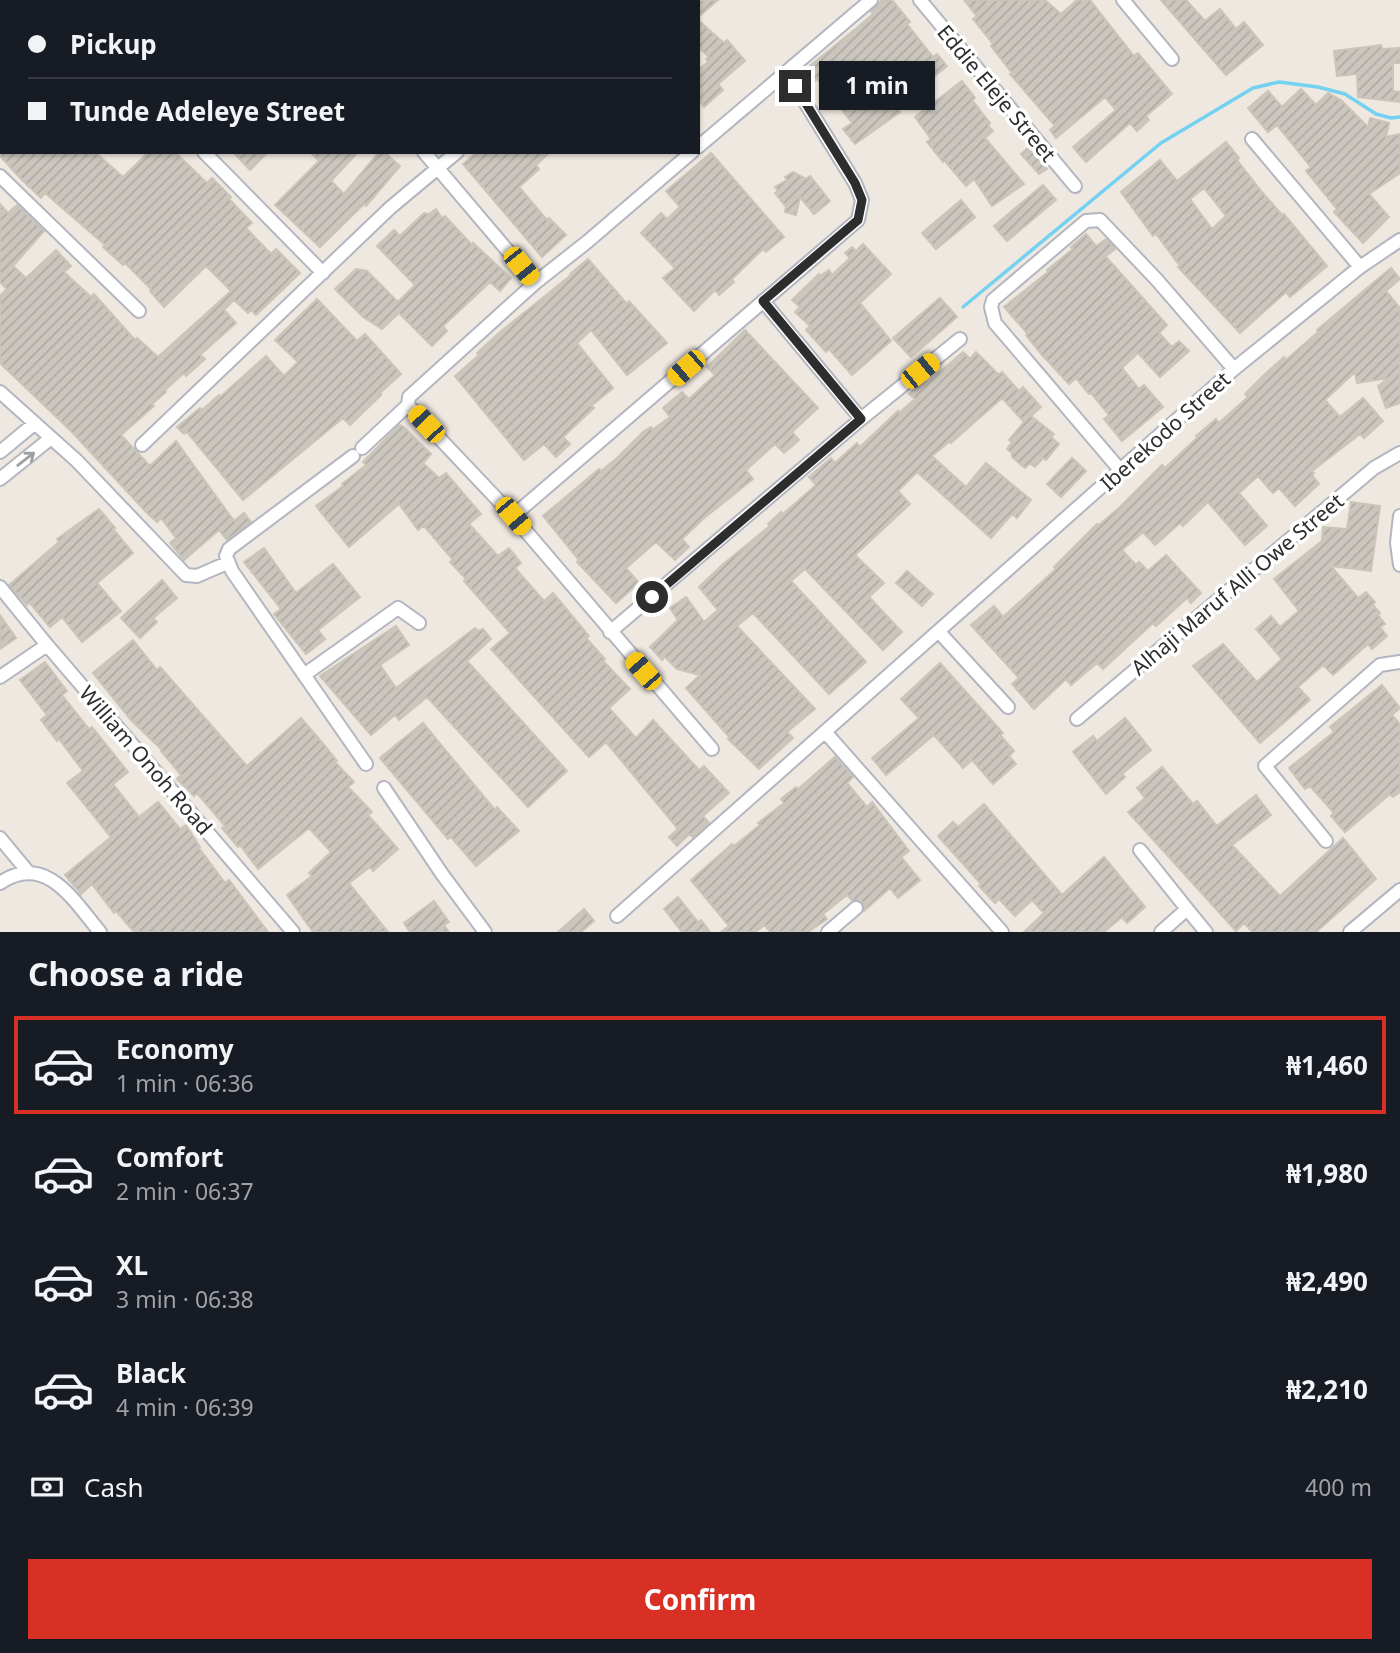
<!DOCTYPE html>
<meta charset="utf-8">
<style>
:root{--surface:#171b24;--page:#20242c;--text:#f1f3f6;--muted:#9ea1a6;--line:#363941;--accent:#d93025}
body{margin:0;font-family:"Noto Sans",sans-serif;background:var(--page);color:var(--text);height:100vh;display:flex;flex-direction:column;font-size:26px;white-space:nowrap}
*{box-sizing:border-box;margin:0}
p{font-size:23px;color:var(--muted)}
.icon{flex:none;width:38px;height:38px;fill:none;stroke:currentColor;stroke-width:2;stroke-linecap:round;stroke-linejoin:round}
.map{position:relative;height:932px;overflow:hidden}
.details{display:flex;flex-direction:column;background:var(--surface);flex:1}
.details>*{flex:none}
.guide{position:absolute;left:0px;top:0px;width:700px;height:154px;box-shadow:0 2px 5px #0004;display:grid;align-content:center;height:154px;padding:0 28px;background:var(--surface)}
.end{position:absolute;width:32px;height:32px;margin:-16px;border:9px solid #2d2d2d;background:#fff;box-shadow:0 0 0 4px #fff}
.from{border-radius:50%}
.bubble{position:absolute;height:49px;border-radius:0px;background:var(--surface);box-shadow:0 2px 5px #0004;font-size:23px;font-weight:700;line-height:49px;text-align:center}
.car{position:absolute;width:21px;height:42px;margin:-21px -10px;border-radius:9px;box-shadow:0 0 5px 2px #0007;background:linear-gradient(#f5c518 24%,#345 0 40%,#f5c518 0 76%,#345 0 86%,#f5c518 0)}
.guide b{display:flex;align-items:center;gap:24px;height:66px;font-size:26px}
.guide b+b{border-top:2px solid var(--line)}
.guide i{width:18px;height:18px;background:var(--text)}
ul{padding:0;list-style:none}
li{display:flex;align-items:center;gap:21px;height:98px;margin:0 14px 10px;padding:0 14px;border:4px solid transparent;border-radius:0px}
li div{flex:1}
li b{display:block;font-size:26px}
li em{font-style:normal;font-weight:700}
li.active{border-color:var(--accent)}
li>.icon{width:63px;height:63px;stroke-width:1.5}
h2{padding:0 28px;font-size:32px;line-height:84px}
.pay{display:flex;align-items:center;gap:18px;height:77px;padding:0 28px;font-size:26px}
.pay p{margin-inline-start:auto}
.button{display:flex;gap:14px;margin-top:auto;padding:14px 28px}
.button a{flex:1;height:80px;border-radius:0px;background:var(--accent);color:#fff;font-size:28px;font-weight:700;line-height:80px;text-align:center}
.map>svg:first-child{display:block}
.lines{fill:none;stroke-linecap:round;stroke-linejoin:round}
.stream{stroke:#73d1f1;stroke-width:3.5}
.building{fill:url(#building-hatch);stroke:#cbc4b9;stroke-width:2;fill-rule:evenodd}
.minor-casing{stroke:#b3b6c1;stroke-width:16}
.minor{stroke:#fff;stroke-width:12}
.oneway{stroke:#a0a0a0}
.route{stroke:#2d2d2d;stroke-width:9}
.labels{text-anchor:middle;dominant-baseline:central;stroke-width:7;stroke-linejoin:round;paint-order:stroke}
.street-label{font-size:21px;fill:#2d2d2d;stroke:#fff}
</style>
<div class="map">
<svg width="1400" height="932" viewBox="0 0 1400 932">
<defs>
<pattern id="building-hatch" width="6" height="6" patternUnits="userSpaceOnUse" patternTransform="scale(1.75)"><rect width="6" height="6" fill="#cbc6be"/><path d="M-1 1l2-2M0 6l6-6M5 7l2-2" fill="none" stroke="#afaaa4"/></pattern>
</defs>
<rect width="100%" height="100%" fill="#efe8e0"/>
<g class="lines">
<path class="stream" d="M963 307 1161 143 1253 88 1279 82 1318 87 1345 94 1376 114 1391 118 1400 117"/>
</g>
<path class="building" d="M698 0H718L698 17Z
M882 0H892L910 22 907 24 933 57 937 54 947 66 896 107 900 112 855 144 843 129 852 123 823 85 817 79 813 83 806 69 858 27 873 14 871 11Z
M964 0H1045L1061 14 1077 0H1090L1134 56 1138 53 1172 94 1146 116 1149 120 1137 131 1130 123 1086 162 1073 147 1116 110 1105 97 1056 138 1050 130 1055 126 1010 74 1012 73 991 46 993 44 973 19 977 16Z
M1161 0H1186L1205 21 1220 9 1236 29 1244 22 1263 45 1226 75Z
M698 20 724 43 727 40 745 61 718 84 723 90 704 107 698 100V70L708 62 706 59 709 57 698 47Z
M1381 45 1382 49 1400 48V63H1393V91L1400 92V102L1358 97 1357 74 1337 76 1334 51Z
M962 81 975 98 972 100 990 123 988 126 993 131 985 138 1024 184 992 206 974 179 966 186 944 160 943 162 927 142 931 139 915 117Z
M1301 89 1316 105 1328 93 1341 100 1368 127 1370 118 1389 123 1386 137 1400 134V173L1369 194 1389 217 1363 243 1334 212 1337 209 1306 171 1311 167 1277 125 1268 132 1248 108 1268 91 1282 107Z
M1226 142 1239 158 1237 160 1262 192 1283 216 1284 214 1327 266 1290 297 1286 292 1240 333 1178 267 1180 266 1156 234 1153 236 1121 192 1160 160 1177 181ZM1204 188 1226 216 1212 229 1190 199Z
M1029 147 1047 169 1039 174 1021 154Z
M0 152H95L123 177 149 152H175L207 183 212 178 231 197 229 199 252 223 246 228 271 254 276 249 300 273 256 315 251 310 248 313 234 300 224 310 236 323 200 355 205 359 186 376 184 373 165 390 166 392 152 404 154 406 121 435 150 466 176 441 234 521 244 513 251 522 227 540 219 530 184 560 170 543 176 538 161 518 157 522 147 513 71 431 0 363V296L7 289 0 282V204L8 213 17 205 44 231 13 266 26 278 56 250 71 266 64 272 91 297 94 294 135 340 137 338 158 357 231 291 206 266 164 307 150 291 152 290 125 263 123 265 103 247 105 245 45 193 41 198 22 180 0 156Z
M233 152H268L250 170Z
M310 152H358L331 181 344 194 379 152H384L400 166 366 206 364 204 320 247 275 205 319 161Z
M477 152H550L536 165 539 169 519 187 547 220 549 218 566 235 542 257 463 164Z
M711 153 784 237 766 252 763 249 732 279 734 282 719 295 715 290 694 311 663 278 675 268 641 233 661 213 667 219 680 207 666 191Z
M793 172 806 179 810 176 830 201 814 214 800 197 796 215 785 212 786 207 775 193 778 191 775 187 787 180 785 177Z
M1043 185 1056 200 1007 241 994 226Z
M961 200 975 217 936 249 922 233Z
M436 209 442 218 445 216 472 245 473 243 511 278 500 291 490 282 443 326 447 331 432 346 399 313 382 329 363 317 335 289 356 269 367 271 398 302 415 285 377 246 394 230 400 236 424 213 429 214Z
M1086 234 1096 246 1106 239 1111 244 1115 249 1106 256 1107 258 1167 325 1159 333 1172 347 1179 341 1189 351 1160 377 1138 353 1122 368 1139 389 1144 385 1163 407 1122 441 1104 419 1109 415 1091 393 1089 394 1076 378 1069 384 1042 355 1026 335 1027 333 1004 307 1048 272 1047 270 1073 249 1071 247Z
M863 244 891 274 860 303 891 341 852 375 829 349 826 352 806 330 810 326 795 312 800 307 792 300 819 274 820 276 829 270 832 275 850 258 845 253 852 247 856 251Z
M588 259 627 304 629 301 667 343 627 375 591 330 577 343 613 388 591 406 594 408 563 437 570 444 556 457 544 444 524 460 455 376 479 355 477 353 499 333 571 275 570 274Z
M1391 268 1400 279 1386 291 1400 308V403L1386 408 1378 386 1388 378 1357 383 1355 372 1325 400 1340 417 1363 398 1383 421 1364 438 1360 434 1312 471 1314 473 1312 475 1319 484 1295 506 1279 488 1273 493 1258 476 1239 493 1267 526 1245 545 1208 502 1183 526 1180 523 1155 545 1143 532 1122 550 1136 565 1139 562 1148 571 1166 555 1201 593 1191 603 1187 598 1156 626 1153 623 1103 669 1097 663 1071 685 1066 679 1034 709 1012 684 1019 678 971 625 994 606 1003 617 1056 569 1054 567 1097 524 1099 525 1120 507 1162 465 1165 468 1197 438 1196 436 1216 419 1219 423 1248 397 1245 394 1265 374 1284 357 1286 360 1318 332 1317 330Z
M940 298 957 317 911 357 893 338Z
M317 299 357 341 365 334 401 374 380 393 381 395 350 425 343 418 243 500 187 432 184 434 177 427 200 408 202 410 219 395 220 397 266 356 284 376 298 362 275 340Z
M745 330 818 408 792 432 799 440 784 453 775 444 746 470 753 479 703 519 682 539 689 547 675 560 656 542 626 568 639 583 616 603 577 562 579 560 543 516 599 469 601 471 617 458 643 432 651 427 652 430 670 417 663 408 682 392 689 399 715 375 707 367Z
M963 352 970 359 976 352 999 375 1002 372 1019 391 1023 387 1041 407 1031 416 1054 434 1051 437 1059 444 1046 460 1043 458 1035 467 1030 463 1025 468 1012 457V453L1007 449 1012 442 1009 440 1024 422 1002 398 951 443 950 441 932 456 966 487 986 463 1031 500 1017 518 1012 514 991 538 917 472 898 491 910 504 855 555 884 583 869 597 902 632 883 650 805 569 791 581 866 662 829 694 753 613 737 626 815 709 787 732 793 738 759 769 728 739 730 738 686 688 700 675 677 669 665 657 662 660 650 647 678 620 670 608 686 597 704 622 718 610 699 587 722 565 770 526 768 524 781 512 783 514 816 485 809 477 831 458 835 463 857 443 860 447 898 411 899 413 915 399 909 394 925 380 927 383Z
M399 425 404 427 431 454 423 463 439 478 446 473 481 514 469 524 498 556 509 548 521 563 515 568 544 601 553 593 589 636 586 638 605 659 603 661 630 689 609 708 636 738 653 720 699 770 704 766 729 793 703 816 709 823 693 837 689 834 677 846 669 837 678 829 606 742 589 757 491 649 510 633 464 581 466 579 450 562 453 560 424 526 418 530 399 504 349 547 316 506 343 486 342 484 366 465 363 462Z
M1072 458 1086 471 1061 497 1047 484Z
M1351 502 1380 506 1371 571 1331 566 1358 598 1366 592 1375 602 1373 605 1380 613 1378 615 1385 624 1380 627 1387 636 1372 649 1368 644 1333 675 1323 665 1298 687 1310 700 1260 743 1193 666 1223 644 1257 682 1282 659 1256 629 1271 616 1280 627 1299 611 1274 579 1322 541 1323 527 1347 529Z
M99 509 115 528 113 529 133 553 97 583 121 611 82 642 62 617 50 627 29 602 27 605 9 585 59 542 57 539Z
M264 548 296 593 333 564 360 597 318 630 325 639 306 654 274 614 281 609 244 562Z
M907 571 933 594 922 606 896 583Z
M162 580 177 598 153 618 157 622 140 638 121 618Z
M0 615 16 638 0 649Z
M396 626 409 645 380 665 396 688 475 628 478 631 483 629 491 639 467 661 567 771 528 807 427 697 399 720 395 715 371 735 320 676Z
M133 640 157 670 160 667 247 766 301 718 325 746 337 761 335 762 354 782 348 787 372 812 368 815 398 849 373 871 370 867 349 883 388 932H313L287 895 312 876 309 873 331 852 309 828 258 869 240 845 238 847 222 828 225 826 197 793 194 796 177 779 181 775 161 751 162 750 131 720 93 673Z
M45 662 67 691 62 695 89 729 92 727 128 772 113 784 139 817 158 802 180 829 186 825 200 847 199 848 225 883 229 880 268 932H134L116 911 114 913 92 884 81 894 65 875 111 837 67 783 83 771 59 739 57 741 41 720 47 715 20 680Z
M940 663 1003 733 1000 735 1014 751 1009 756 1016 764 993 784 972 760 963 768 934 735 886 775 872 758 919 718 901 699Z
M1382 685 1400 708 1392 715 1400 724V792L1393 797 1390 794 1345 832 1331 816 1334 813 1310 786 1305 789 1289 768 1334 732 1330 727Z
M1125 718 1151 750 1122 774 1125 777 1106 794 1073 752 1093 736 1097 741Z
M423 723 495 810 497 807 519 831 476 866 451 837 448 839 380 758Z
M835 757 853 777 847 783 867 807 872 802 909 851 901 857 920 880 898 898 890 888 864 911 862 902 852 900 847 895 823 914 827 919 808 932H770L765 925 755 932H721L729 926 691 880 732 844 734 846 760 825 758 823 784 803 781 799 796 787 798 789Z
M1162 767 1193 804 1197 801 1217 826 1256 795 1271 815 1232 845 1280 896 1343 838 1376 879 1316 932H1252L1244 923 1236 931 1128 812 1145 798 1137 788Z
M984 804 1062 895 1104 857 1145 907 1127 923 1122 917 1104 932H1024L1044 913 1032 900 1015 916 999 899 995 903 979 886 981 884 938 836 953 822 958 827Z
M678 897 698 922 701 920 710 932H682L664 909Z
M434 901 449 922 444 925 449 932H410L404 923Z
M584 909 594 921 581 932H558Z"/>
<g class="lines">
<defs>
<path id="minor" d="M55 0 56 2
M282 0 284 2
M585 0 586 2
M920 0 1075 186
M1123 0 1172 59
M1252 139 1360 267
M698 147 871 0
M204 152 323 273
M424 152 535 283
M692 152 587 242 535 283 409 397 408 405 513 516 712 749
M0 176 139 311
M763 301 861 419
M0 392 77 461 186 575 197 576 227 563
M142 445 390 208 457 152
M362 448 408 405
M0 452 34 424
M353 456 229 549 226 556 232 571 366 764
M1121 471 995 323 991 307 993 300 1086 221 1100 220 1157 280 1234 369
M0 479 51 438
M513 516 858 220 862 200 855 183 787 73
M1400 516 1397 543 1400 565
M0 587 47 645 293 932
M610 632 861 419 960 339
M939 632 1008 707
M304 675 398 608 419 623
M0 677 47 645
M1077 719 1374 468 1400 453
M826 733 1002 932
M384 788 442 874 485 932
M0 838 29 873
M1326 841 1265 766 1380 665 1400 662
M1140 850 1187 909
M0 883C46 852 74 901 100 932
M617 916 1234 369 1360 267 1400 240
M828 932 856 908
M1161 932 1187 909 1206 932
M1350 932 1400 890"/>
</defs>
<use href="#minor" class="minor-casing"/>
<use href="#minor" class="minor"/>
</g>
<defs><path id="oneway-shaft" d="M-6 0H5M1.5-3L5.5 0L1.5 3" fill="none" stroke-width="1.6" stroke-linecap="round" stroke-linejoin="round" transform="scale(1.75)"/></defs>
<use class="oneway" href="#oneway-shaft" transform="translate(26 459) rotate(-38)"/>
<g class="lines">
<path class="route" d="M652 597 861 419 763 301 858 220 862 200 855 183 795 86"/>
</g>
<g class="labels">
<g class="street-label">
<text transform="translate(997 93) rotate(50)">Eddie Eleje Street</text>
<text transform="translate(1165 431) rotate(-42)">Iberekodo Street</text>
<text transform="translate(1237 584) rotate(-40)">Alhaji Maruf Alli Owe Street</text>
<text transform="translate(146 760) rotate(49)">William Onoh Road</text>
</g>
</g>
</svg>
<i class="end from" style="left:652px;top:597px"></i>
<i class="end" style="left:795px;top:86px"></i>
<div class="bubble" style="left:819px;top:61px;width:116px">1 min</div>
<i class="car" style="left:521px;top:266px;rotate:141deg"></i>
<i class="car" style="left:686px;top:368px;rotate:229deg"></i>
<i class="car" style="left:920px;top:371px;rotate:51deg"></i>
<i class="car" style="left:426px;top:424px;rotate:317deg"></i>
<i class="car" style="left:513px;top:516px;rotate:140deg"></i>
<i class="car" style="left:643px;top:671px;rotate:319deg"></i>
<div class="guide">
<b><i class="from"></i>Pickup</b>
<b><i></i>Tunde Adeleye Street</b>
</div>
</div>
<section class="details">
<h2>Choose a ride</h2>
<ul>
<li class="active"><svg class="icon" aria-label="car" viewBox="0 0 24 24"><path d="M5 17H2v-5l4-1 3-4h7l3 4 3 1v5h-3M9 17h6M6 11h13"/><circle cx="7" cy="17" r="2"/><circle cx="17" cy="17" r="2"/></svg><div><b>Economy</b><p>1 min · 06:36</p></div><em>₦1,460</em></li>
<li><svg class="icon" aria-label="car" viewBox="0 0 24 24"><path d="M5 17H2v-5l4-1 3-4h7l3 4 3 1v5h-3M9 17h6M6 11h13"/><circle cx="7" cy="17" r="2"/><circle cx="17" cy="17" r="2"/></svg><div><b>Comfort</b><p>2 min · 06:37</p></div><em>₦1,980</em></li>
<li><svg class="icon" aria-label="car" viewBox="0 0 24 24"><path d="M5 17H2v-5l4-1 3-4h7l3 4 3 1v5h-3M9 17h6M6 11h13"/><circle cx="7" cy="17" r="2"/><circle cx="17" cy="17" r="2"/></svg><div><b>XL</b><p>3 min · 06:38</p></div><em>₦2,490</em></li>
<li><svg class="icon" aria-label="car" viewBox="0 0 24 24"><path d="M5 17H2v-5l4-1 3-4h7l3 4 3 1v5h-3M9 17h6M6 11h13"/><circle cx="7" cy="17" r="2"/><circle cx="17" cy="17" r="2"/></svg><div><b>Black</b><p>4 min · 06:39</p></div><em>₦2,210</em></li>
</ul>
<div class="pay"><svg class="icon" aria-label="cash" viewBox="0 0 24 24"><path d="M3 7h18v10H3z"/><circle cx="12" cy="12" r="2"/></svg>Cash<p>400 m</p></div>
<div class="button"><a>Confirm</a></div>
</section>
